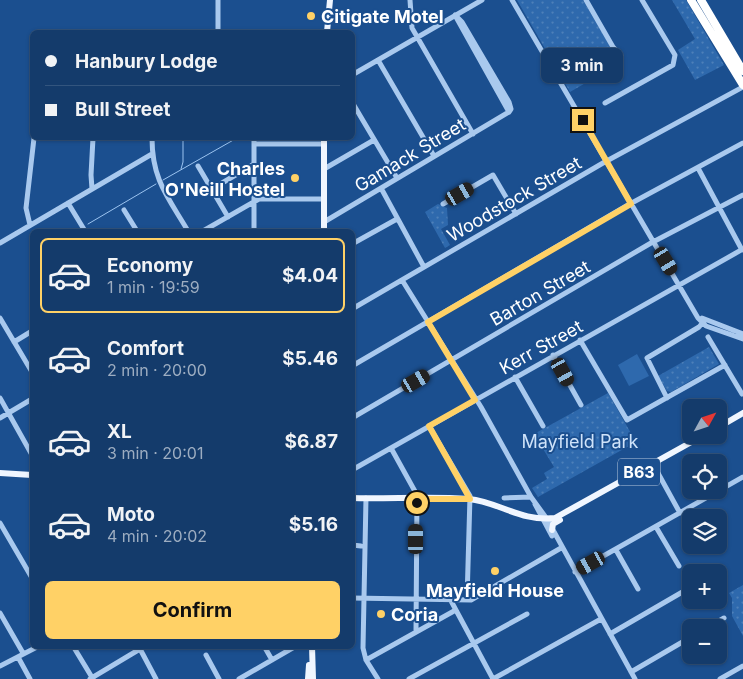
<!DOCTYPE html>
<meta charset="utf-8">
<style>
:root{--surface:#143b6b;--page:#214673;--text:#f1f3f6;--muted:#9dadc1;--line:#33557e;--accent:#ffd166}
body{margin:0;font-family:Inter,sans-serif;background:var(--page);color:var(--text);height:100vh;display:flex;flex-direction:column;font-size:19px;white-space:nowrap}
*{box-sizing:border-box;margin:0}
p{font-size:16px;color:var(--muted)}
.icon{flex:none;width:28px;height:28px;fill:none;stroke:currentColor;stroke-width:2;stroke-linecap:round;stroke-linejoin:round}
.map{position:relative;flex:1;overflow:hidden}
.panel{position:absolute;left:30px;top:229px;width:325px;height:420px;display:flex;flex-direction:column;background:var(--surface);border-radius:8px;box-shadow:0 1px 4px #0004,0 0 0 1px var(--line)}
.panel>*{flex:none}
.hud{position:absolute;left:30px;top:30px;width:325px;height:110px;border-radius:8px;box-shadow:0 1px 4px #0004,0 0 0 1px var(--line);display:grid;align-content:center;height:110px;padding:0 15px;background:var(--surface)}
.needle{width:32px;rotate:50deg}
.buttons{position:absolute;left:682px;top:399px;display:grid;gap:10px}
.buttons a{display:grid;place-items:center;width:45px;height:45px;border-radius:8px;background:var(--surface);box-shadow:0 1px 4px #0004,0 0 0 1px var(--line);font-size:25px}
.end{position:absolute;width:22px;height:22px;margin:-11px;border:6px solid #ffd166;background:#111;box-shadow:0 0 0 2px #111}
.from{border-radius:50%}
.bubble{position:absolute;height:35px;border-radius:8px;background:var(--surface);box-shadow:0 1px 4px #0004,0 0 0 1px var(--line);font-size:16px;font-weight:700;line-height:35px;text-align:center}
.car{position:absolute;width:15px;height:30px;margin:-15px -8px;border-radius:6px;box-shadow:0 0 4px 1px #0007;background:linear-gradient(#222 24%,#8ab4d8 0 40%,#222 0 76%,#8ab4d8 0 86%,#222 0)}
.hud b{display:flex;align-items:center;gap:18px;height:48px;font-size:19px}
.hud b+b{border-top:1px solid var(--line)}
.hud i{width:12px;height:12px;background:var(--text)}
ul{padding:9px 0 0;list-style:none}
li{display:flex;align-items:center;gap:15px;height:75px;margin:0 10px 8px;padding:0 5px;border:2px solid transparent;border-radius:8px}
li div{flex:1}
li b{display:block;font-size:19px}
li em{font-style:normal;font-weight:700}
li.active{border-color:var(--accent)}
li>.icon{width:45px;height:45px;stroke-width:1.5}
.action{display:flex;gap:10px;margin-top:auto;padding:10px 15px}
.action a{flex:1;height:58px;border-radius:8px;background:var(--accent);color:#111;font-size:20px;font-weight:700;line-height:58px;text-align:center}
.map>svg:first-child{display:block}
.grass{fill:#2e69ad}
.park{fill:url(#park-dots)}
.lines{fill:none;stroke-linecap:round;stroke-linejoin:round}
.stream{stroke:#9cc4f0;stroke-width:1}
.minor{stroke:#a9c9ee;stroke-width:5}
.major{stroke:#f0f6ff;stroke-width:6}
.highway{stroke:#fff;stroke-width:8}
.route{stroke:#ffd166;stroke-width:6}
.poi-dot{fill:#ffd166;stroke:#1b4f8f;stroke-width:2}
.labels{text-anchor:middle;dominant-baseline:central;stroke-width:4;stroke-linejoin:round;paint-order:stroke}
.shield{fill:#1b4f8f;stroke:#bbcadd;stroke-width:1}
.shield-label{font-size:16px;font-weight:bold;fill:#fff}
.poi-label{font-size:18px;font-weight:bold;fill:#fff;stroke:#1b4f8f;text-anchor:start}
.street-label{font-size:18px;fill:#fff;stroke:#1b4f8f}
.park-label{font-size:18px;fill:#cfe3fa;stroke:#1b4f8f}
</style>
<div class="map">
<svg width="743" height="679" viewBox="0 0 743 679">
<defs>
<pattern id="park-dots" width="8" height="8" patternUnits="userSpaceOnUse" patternTransform="scale(1.25)"><rect width="8" height="8" fill="#2e69ad"/><path d="M2 2h.1M6 6h.1" fill="none" stroke="#4d80b9" stroke-width="1.8" stroke-linecap="round"/></pattern>
</defs>
<rect width="100%" height="100%" fill="#1b4f8f"/>
<path class="grass" d="M637 354 649 376 629 386 618 365Z"/>
<path class="park" d="M517 0H583L620 63 570 92Z
M672 0H686L724 65 695 80 678 50 695 39Z
M438 204 447 208 448 225 441 229 450 245 445 248 425 212Z
M709 347 719 364 671 392 667 391 658 376Z
M608 393 636 442 538 497 532 488 547 479 544 473 554 467 534 434Z
M743 585V636L732 616V598L729 593Z"/>
<g class="lines">
<path class="stream" d="M181 169 183 162V138
M163 180 237 138
M88 224 156 184"/>
<path class="minor" d="M218 0V32
M410 0 412 28 473 134
M512 0 698 318 706 326 743 339
M586 0 613 47 621 56
M455 15 462 22 509 102 511 109 509 112
M456 17 509 112
M378 60 434 156
M352 75 482 0
M352 102 397 178
M605 103 673 65 675 55 642 0
M152 138C152 180 168 197 188 231
M254 144H324
M198 166 228 217
M698 168 742 250
M324 169 374 140
M381 188 424 267
M92 189 91 175 93 138
M212 189 254 164
M68 203 85 231
M443 204 493 175 516 214
M124 210 137 231
M324 222 509 112
M30 225 26 208 34 138
M203 231 259 199H324
M254 231V138
M0 243 152 154
M352 244 397 219
M402 280 481 407 531 497 547 519 635 679
M352 309 603 163 743 87
M0 318 32 372
M702 318 743 334
M708 337 742 394
M580 340 627 420 725 365
M14 342 32 331
M553 355 581 405
M352 366 628 205 743 143
M515 377 543 426
M0 398 32 455
M667 398 647 358 699 327 704 321
M0 418 32 399
M352 418 651 243 743 195
M429 426 470 496 467 600
M391 448 417 495 416 631
M653 464 680 513
M352 470 743 249
M366 498 363 648 366 660 378 679
M504 498 531 497
M535 504 552 536
M0 523 32 578
M656 527 679 566
M352 545 361 546
M616 550 638 589
M575 572 743 477
M352 598 471 600 561 548
M450 599 493 679
M0 613 23 653
M707 628 724 618
M610 634 691 587
M73 646 93 679
M264 646 272 660
M139 647 156 679
M206 655 219 679
M18 657 30 679
M366 660 454 611
M0 666 39 646
M631 672 691 637
M90 679 145 646
M239 679 296 646
M409 679 527 614
M493 679 601 619
M720 679 743 666"/>
<path class="major" d="M327 32 330 0
M324 231V138
M719 427 743 413
M0 473 32 475
M352 498C391 499 431 496 469 499 499 502 521 522 555 518L704 435
M552 530 553 524 560 520
M312 646 313 679
M308 679 309 665"/>
<path class="highway" d="M691 0 743 85
M701 0 743 71"/>
</g>
<g class="lines">
<path class="route" d="M417 503V499H470L429 426 475 400 428 322 631 204 583 120"/>
</g>
<g class="poi-dot">
<circle cx="311" cy="16" r="5"/>
<circle cx="295" cy="178" r="5"/>
<circle cx="495" cy="571" r="5"/>
<circle cx="381" cy="614" r="5"/>
</g>
<g class="labels">
<rect class="shield" x="618" y="458.5" width="42" height="27" rx="4"/>
<g class="shield-label">
<text x="639" y="472">B63</text>
</g>
<g class="poi-label">
<text x="321" y="16">Citigate Motel</text>
<text x="285" y="168" text-anchor="end">Charles<tspan x="285" dy="21">O'Neill Hostel</tspan></text>
<text x="495" y="590" text-anchor="middle">Mayfield House</text>
<text x="391" y="614">Coria</text>
</g>
<g class="street-label">
<text transform="translate(410 155) rotate(-31)">Gamack Street</text>
<text transform="translate(514 199) rotate(-30)">Woodstock Street</text>
<text transform="translate(540 293) rotate(-30)">Barton Street</text>
<text transform="translate(541 347) rotate(-29)">Kerr Street</text>
</g>
<g class="park-label">
<text x="580" y="441">Mayfield Park</text>
</g>
</g>
</svg>
<div class="buttons">
<a><svg class="needle" viewBox="-14 -14 28 28"><path d="M0-13l5 13h-10z" fill="#e53935"/><path d="M0 13l5-13h-10z" fill="#9dadc1"/></svg></a>
<a><svg class="icon" aria-label="locate" viewBox="0 0 24 24"><circle cx="12" cy="12" r="6"/><path d="M12 2v4M12 18v4M2 12h4M18 12h4"/></svg></a>
<a><svg class="icon" aria-label="layers" viewBox="0 0 24 24"><path d="M12 4l9 5-9 5-9-5zM3 14l9 5 9-5"/></svg></a>
<a>+</a>
<a>−</a>
</div>
<i class="end from" style="left:417px;top:503px"></i>
<i class="end" style="left:583px;top:120px"></i>
<div class="bubble" style="left:541px;top:48px;width:82px">3 min</div>
<i class="car" style="left:460px;top:194px;rotate:60deg"></i>
<i class="car" style="left:666px;top:261px;rotate:149deg"></i>
<i class="car" style="left:563px;top:372px;rotate:151deg"></i>
<i class="car" style="left:416px;top:381px;rotate:60deg"></i>
<i class="car" style="left:416px;top:539px;rotate:0deg"></i>
<i class="car" style="left:591px;top:563px;rotate:241deg"></i>
<div class="hud">
<b><i class="from"></i>Hanbury Lodge</b>
<b><i></i>Bull Street</b>
</div>
<section class="panel">
<ul>
<li class="active"><svg class="icon" aria-label="car" viewBox="0 0 24 24"><path d="M5 17H2v-5l4-1 3-4h7l3 4 3 1v5h-3M9 17h6M6 11h13"/><circle cx="7" cy="17" r="2"/><circle cx="17" cy="17" r="2"/></svg><div><b>Economy</b><p>1 min · 19:59</p></div><em>$4.04</em></li>
<li><svg class="icon" aria-label="car" viewBox="0 0 24 24"><path d="M5 17H2v-5l4-1 3-4h7l3 4 3 1v5h-3M9 17h6M6 11h13"/><circle cx="7" cy="17" r="2"/><circle cx="17" cy="17" r="2"/></svg><div><b>Comfort</b><p>2 min · 20:00</p></div><em>$5.46</em></li>
<li><svg class="icon" aria-label="car" viewBox="0 0 24 24"><path d="M5 17H2v-5l4-1 3-4h7l3 4 3 1v5h-3M9 17h6M6 11h13"/><circle cx="7" cy="17" r="2"/><circle cx="17" cy="17" r="2"/></svg><div><b>XL</b><p>3 min · 20:01</p></div><em>$6.87</em></li>
<li><svg class="icon" aria-label="car" viewBox="0 0 24 24"><path d="M5 17H2v-5l4-1 3-4h7l3 4 3 1v5h-3M9 17h6M6 11h13"/><circle cx="7" cy="17" r="2"/><circle cx="17" cy="17" r="2"/></svg><div><b>Moto</b><p>4 min · 20:02</p></div><em>$5.16</em></li>
</ul>
<div class="action"><a>Confirm</a></div>
</section>
</div>
